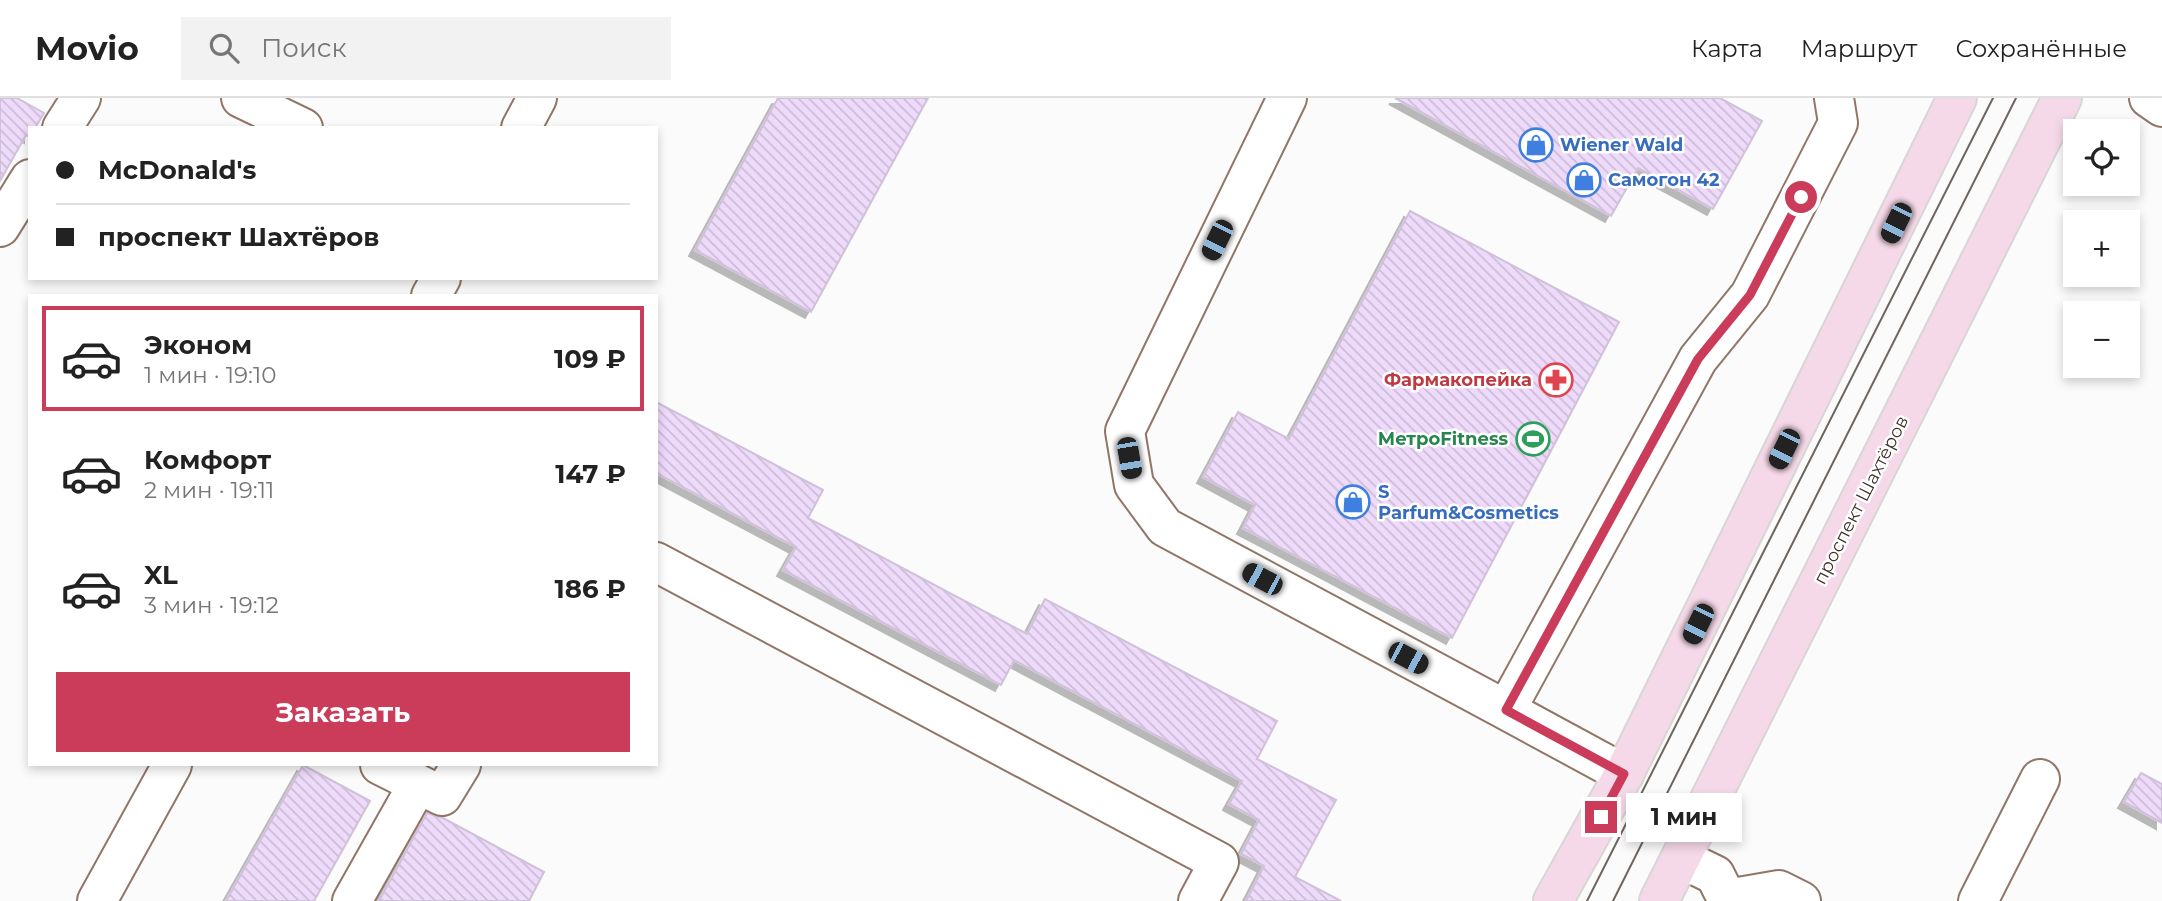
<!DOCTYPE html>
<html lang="ru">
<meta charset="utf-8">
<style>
:root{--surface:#fff;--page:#f2f2f2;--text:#222;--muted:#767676;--line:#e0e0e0;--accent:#cb3b5a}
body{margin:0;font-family:Montserrat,sans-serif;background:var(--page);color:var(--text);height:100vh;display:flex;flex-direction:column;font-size:26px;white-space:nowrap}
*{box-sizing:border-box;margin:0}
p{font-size:23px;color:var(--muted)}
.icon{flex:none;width:38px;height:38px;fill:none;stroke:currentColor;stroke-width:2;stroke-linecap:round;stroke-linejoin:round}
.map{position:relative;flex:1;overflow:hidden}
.side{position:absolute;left:28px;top:196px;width:630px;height:472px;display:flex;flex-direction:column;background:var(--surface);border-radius:0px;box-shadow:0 4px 10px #0003}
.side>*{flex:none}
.hud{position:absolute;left:28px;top:28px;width:630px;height:154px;border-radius:0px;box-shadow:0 4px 10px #0003;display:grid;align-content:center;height:154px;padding:0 28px;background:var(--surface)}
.tools{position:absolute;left:2063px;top:21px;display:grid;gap:14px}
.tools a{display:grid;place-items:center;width:77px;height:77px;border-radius:0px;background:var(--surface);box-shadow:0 4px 10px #0003;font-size:35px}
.end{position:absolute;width:32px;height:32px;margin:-16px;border:9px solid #cb3b5a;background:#fff;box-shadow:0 0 0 4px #fff}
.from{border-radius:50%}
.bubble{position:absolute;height:49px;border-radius:0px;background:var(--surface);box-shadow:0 4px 10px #0003;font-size:23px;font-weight:700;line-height:49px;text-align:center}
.car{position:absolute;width:21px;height:42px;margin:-21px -10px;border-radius:9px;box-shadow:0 0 5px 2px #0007;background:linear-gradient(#222 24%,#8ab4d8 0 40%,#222 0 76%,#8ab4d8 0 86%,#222 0)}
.hud b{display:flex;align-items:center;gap:24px;height:66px;font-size:26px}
.hud b+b{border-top:2px solid var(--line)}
.hud i{width:18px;height:18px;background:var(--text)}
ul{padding:12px 0 0;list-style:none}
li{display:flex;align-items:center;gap:21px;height:105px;margin:0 14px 10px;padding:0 14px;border:4px solid transparent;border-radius:0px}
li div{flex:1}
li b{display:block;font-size:26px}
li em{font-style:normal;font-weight:700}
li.selected{border-color:var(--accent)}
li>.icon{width:63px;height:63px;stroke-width:1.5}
.button{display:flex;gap:14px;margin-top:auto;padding:14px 28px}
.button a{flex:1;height:80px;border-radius:0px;background:var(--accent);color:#fff;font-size:28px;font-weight:700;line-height:80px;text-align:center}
header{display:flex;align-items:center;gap:42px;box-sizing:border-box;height:98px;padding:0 35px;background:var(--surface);border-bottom:2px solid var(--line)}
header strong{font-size:33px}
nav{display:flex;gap:38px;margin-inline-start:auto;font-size:24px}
.search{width:490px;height:63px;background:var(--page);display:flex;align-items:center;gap:18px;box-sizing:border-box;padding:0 24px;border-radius:0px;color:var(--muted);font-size:26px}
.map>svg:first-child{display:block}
.building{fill:url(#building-back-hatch);stroke:#d0c0da;stroke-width:2;filter:url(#shadow)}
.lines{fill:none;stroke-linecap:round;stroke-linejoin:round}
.minor-casing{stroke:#917667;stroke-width:42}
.major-casing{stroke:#d8d6d5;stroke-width:42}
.minor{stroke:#fff;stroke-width:38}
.major{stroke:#f6d9e8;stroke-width:38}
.tram{stroke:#6d6560;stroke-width:2}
.route{stroke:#cb3b5a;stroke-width:9}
.labels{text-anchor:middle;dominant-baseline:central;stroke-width:5;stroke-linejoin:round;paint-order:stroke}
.shop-label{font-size:18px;font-weight:bold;fill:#366cbe;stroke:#fff;text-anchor:start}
.health-label{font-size:18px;font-weight:bold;fill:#be3a42;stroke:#fff;text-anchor:end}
.leisure-label{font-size:18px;font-weight:bold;fill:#27864d;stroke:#fff;text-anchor:end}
.street-label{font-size:18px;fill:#3d322b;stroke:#fff}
</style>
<header>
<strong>Movio</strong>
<div class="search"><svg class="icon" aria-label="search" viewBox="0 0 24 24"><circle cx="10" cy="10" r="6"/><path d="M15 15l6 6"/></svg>Поиск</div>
<nav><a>Карта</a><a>Маршрут</a><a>Сохранённые</a></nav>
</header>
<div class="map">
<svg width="2162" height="803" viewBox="0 0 2162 803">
<defs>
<pattern id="building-back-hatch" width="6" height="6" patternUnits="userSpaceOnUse" patternTransform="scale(1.75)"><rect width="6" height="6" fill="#eedafa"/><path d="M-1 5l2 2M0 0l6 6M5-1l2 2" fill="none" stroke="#cdbcd6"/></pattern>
<filter id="shadow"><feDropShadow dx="-6" dy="6" stdDeviation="0" flood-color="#0004"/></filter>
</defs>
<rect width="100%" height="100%" fill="#fbfbfb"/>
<path class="building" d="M0 0H17L44 15 35 30H30V39L26 37 0 83Z
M778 0H928L811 214 695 152Z
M1395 0H1720L1762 23 1713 111 1638 70 1611 118Z
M1410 113 1619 224 1452 540 1243 430 1255 407 1203 379 1238 314 1289 341Z
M656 304 823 392 808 420 1027 536 1045 501 1277 623 1257 661 1336 702 1295 779 1341 803H1246L1264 768 1241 756 1259 722 1229 706 1242 683 1014 562 1001 587 783 472 796 449 656 375Z
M303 667 370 703 314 803H226Z
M2141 675 2162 686V725L2124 704Z
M427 715 443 720 544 774 529 803H379Z"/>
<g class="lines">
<defs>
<path id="minor" d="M241 0 303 30
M1287 0 1125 333 1134 387 1165 429 1506 612
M2149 0 2162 9
M62 30 81 0
M521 30 537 0
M0 129 30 81
M431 198 441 180
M656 464 1219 764 1198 803
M380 667 442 698 461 667
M1624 676 1506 612 1698 261 1750 197 1838 25 1834 0
M1682 761 1715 777 1728 803
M1727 801 1779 792 1801 803
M97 803 172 667
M352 803 418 686
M1978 803 2040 681"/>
<path id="major" d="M1553 803 1624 676 1957 0
M1659 803 2062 0"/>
</defs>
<use href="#minor" class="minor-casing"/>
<use href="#major" class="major-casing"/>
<use href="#minor" class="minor"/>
<use href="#major" class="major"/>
<path class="tram" d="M1587 803 1993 0
M1613 803 2016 0"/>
</g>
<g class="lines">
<path class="route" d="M1601 719 1624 676 1506 612 1698 261 1750 197 1801 99"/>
</g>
<defs>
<symbol id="shop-ring" viewBox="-11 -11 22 22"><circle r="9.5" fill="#fff" stroke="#3f7fe0" stroke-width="1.5"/><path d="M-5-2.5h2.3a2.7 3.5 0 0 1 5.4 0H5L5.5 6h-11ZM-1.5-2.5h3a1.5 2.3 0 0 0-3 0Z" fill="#3f7fe0"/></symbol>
<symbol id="pharmacy-ring" viewBox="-11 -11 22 22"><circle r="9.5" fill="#fff" stroke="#e0444e" stroke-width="1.5"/><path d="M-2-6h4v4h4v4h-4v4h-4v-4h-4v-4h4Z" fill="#e0444e"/></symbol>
<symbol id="stadium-ring" viewBox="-11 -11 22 22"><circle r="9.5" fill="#fff" stroke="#2e9e5b" stroke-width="1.5"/><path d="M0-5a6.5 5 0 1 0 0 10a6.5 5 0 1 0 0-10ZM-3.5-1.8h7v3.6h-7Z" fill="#2e9e5b"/></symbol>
</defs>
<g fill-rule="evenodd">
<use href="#shop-ring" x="1517" y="28" width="38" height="38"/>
<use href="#shop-ring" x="1565" y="63" width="38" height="38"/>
<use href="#pharmacy-ring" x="1537" y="263" width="38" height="38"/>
<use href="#stadium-ring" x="1514" y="322" width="38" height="38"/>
<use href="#shop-ring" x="1334" y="385" width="38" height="38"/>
</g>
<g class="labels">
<g class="shop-label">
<text x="1560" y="47">Wiener Wald</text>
<text x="1608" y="82">Самогон 42</text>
<text x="1378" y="394">S<tspan x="1378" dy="21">Parfum&amp;Cosmetics</tspan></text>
</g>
<g class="health-label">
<text x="1532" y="282">Фармакопейка</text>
</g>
<g class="leisure-label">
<text x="1508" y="341">МетроFitness</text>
</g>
<g class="street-label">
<text transform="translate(1861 402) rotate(-63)">проспект Шахтёров</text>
</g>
</g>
</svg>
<div class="tools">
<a><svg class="icon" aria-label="locate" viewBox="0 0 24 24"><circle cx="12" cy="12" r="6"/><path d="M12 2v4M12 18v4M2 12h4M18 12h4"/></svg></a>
<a>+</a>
<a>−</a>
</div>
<i class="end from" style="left:1801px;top:99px"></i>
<i class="end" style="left:1601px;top:719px"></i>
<div class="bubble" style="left:1626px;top:695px;width:116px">1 мин</div>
<i class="car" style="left:1896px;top:125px;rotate:206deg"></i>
<i class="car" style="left:1217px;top:142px;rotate:206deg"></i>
<i class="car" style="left:1784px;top:351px;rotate:206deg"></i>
<i class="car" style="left:1129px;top:360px;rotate:170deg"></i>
<i class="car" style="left:1262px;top:481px;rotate:298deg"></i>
<i class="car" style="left:1698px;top:526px;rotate:206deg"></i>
<i class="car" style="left:1408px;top:560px;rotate:118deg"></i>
<div class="hud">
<b><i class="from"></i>McDonald's</b>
<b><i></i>проспект Шахтёров</b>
</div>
<section class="side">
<ul>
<li class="selected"><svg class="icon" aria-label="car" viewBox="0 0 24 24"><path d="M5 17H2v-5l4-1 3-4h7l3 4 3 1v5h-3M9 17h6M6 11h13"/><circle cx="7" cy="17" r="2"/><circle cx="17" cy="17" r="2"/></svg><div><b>Эконом</b><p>1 мин · 19:10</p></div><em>109 ₽</em></li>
<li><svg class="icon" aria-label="car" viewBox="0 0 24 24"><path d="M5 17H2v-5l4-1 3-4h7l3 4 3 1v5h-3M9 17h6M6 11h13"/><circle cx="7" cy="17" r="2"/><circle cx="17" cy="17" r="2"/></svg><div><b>Комфорт</b><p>2 мин · 19:11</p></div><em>147 ₽</em></li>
<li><svg class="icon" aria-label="car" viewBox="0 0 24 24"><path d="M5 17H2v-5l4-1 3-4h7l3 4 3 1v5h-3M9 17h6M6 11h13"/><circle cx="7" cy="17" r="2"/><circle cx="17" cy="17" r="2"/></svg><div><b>XL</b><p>3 мин · 19:12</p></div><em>186 ₽</em></li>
</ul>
<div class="button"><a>Заказать</a></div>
</section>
</div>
